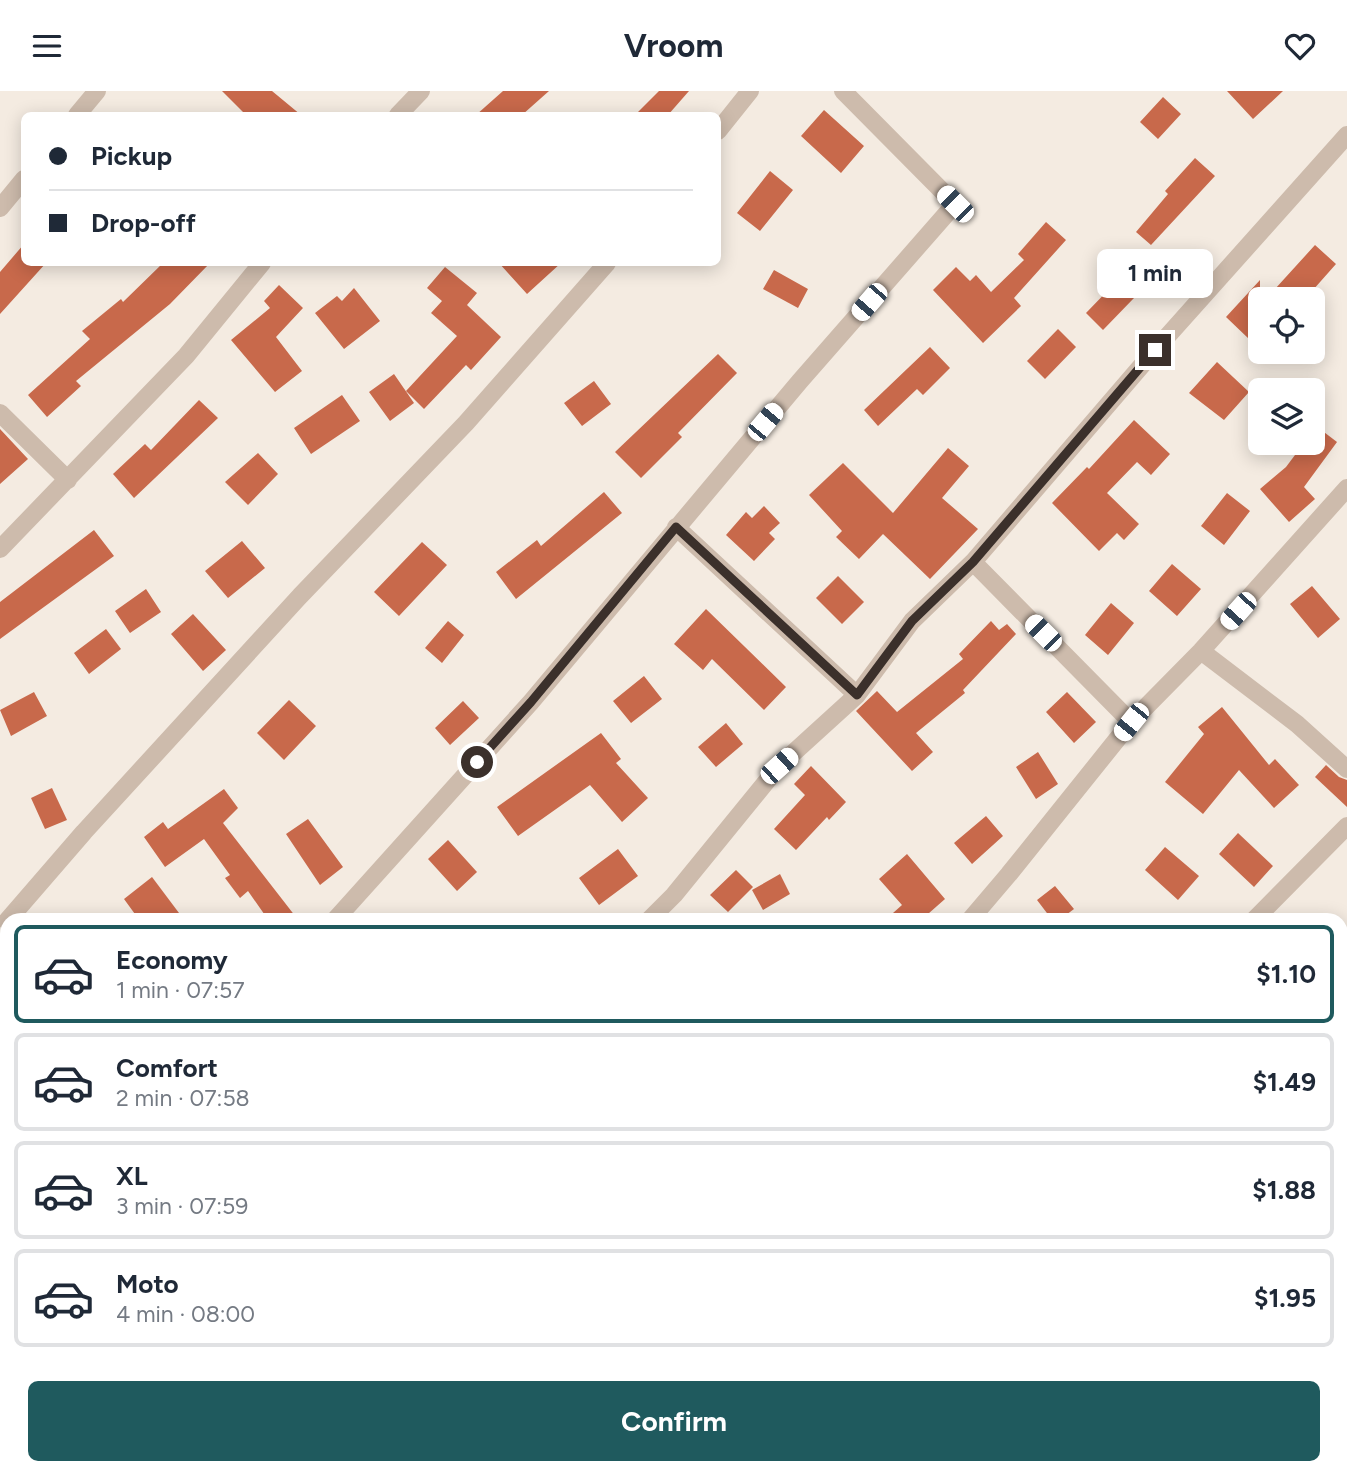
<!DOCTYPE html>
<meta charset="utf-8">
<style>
:root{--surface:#fff;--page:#f6f6f7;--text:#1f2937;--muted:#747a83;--line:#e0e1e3;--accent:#1f5a5e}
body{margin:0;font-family:Figtree,sans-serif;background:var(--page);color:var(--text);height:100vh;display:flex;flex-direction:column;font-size:26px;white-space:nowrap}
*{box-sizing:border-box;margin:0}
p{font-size:23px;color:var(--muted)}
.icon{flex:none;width:38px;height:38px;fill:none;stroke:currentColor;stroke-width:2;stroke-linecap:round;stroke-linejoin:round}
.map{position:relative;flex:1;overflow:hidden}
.side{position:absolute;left:0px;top:822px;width:1348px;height:562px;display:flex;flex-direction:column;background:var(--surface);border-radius:21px 21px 0 0;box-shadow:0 4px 18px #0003}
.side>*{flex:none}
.guide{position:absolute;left:21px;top:21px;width:700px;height:154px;border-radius:10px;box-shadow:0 4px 18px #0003;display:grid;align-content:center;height:154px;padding:0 28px;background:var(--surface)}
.fabs{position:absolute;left:1248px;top:196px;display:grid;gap:14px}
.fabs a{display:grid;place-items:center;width:77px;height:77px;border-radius:10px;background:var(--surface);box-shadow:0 4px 18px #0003;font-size:35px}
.end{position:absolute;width:32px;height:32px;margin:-16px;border:9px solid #3b302b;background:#fff;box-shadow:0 0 0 4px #fff}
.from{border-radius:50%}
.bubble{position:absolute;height:49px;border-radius:10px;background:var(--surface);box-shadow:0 4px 18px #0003;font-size:23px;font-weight:700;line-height:49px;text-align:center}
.car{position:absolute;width:21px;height:42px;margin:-21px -10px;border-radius:9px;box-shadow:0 0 5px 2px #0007;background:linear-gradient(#fff 24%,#345 0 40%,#fff 0 76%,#345 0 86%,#fff 0)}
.guide b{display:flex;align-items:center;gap:24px;height:66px;font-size:26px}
.guide b+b{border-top:2px solid var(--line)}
.guide i{width:18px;height:18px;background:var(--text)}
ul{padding:12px 0 0;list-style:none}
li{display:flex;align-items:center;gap:21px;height:98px;margin:0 14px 10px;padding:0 14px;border:4px solid var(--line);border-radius:10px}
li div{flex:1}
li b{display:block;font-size:26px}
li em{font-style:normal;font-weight:700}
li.current{border-color:var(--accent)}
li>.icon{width:63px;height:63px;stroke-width:1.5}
.button{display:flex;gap:14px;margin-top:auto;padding:14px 28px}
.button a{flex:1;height:80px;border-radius:10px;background:var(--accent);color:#fff;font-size:28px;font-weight:700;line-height:80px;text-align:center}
header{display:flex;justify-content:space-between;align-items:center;height:91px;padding:0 28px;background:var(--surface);font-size:32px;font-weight:700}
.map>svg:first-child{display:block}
.water{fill:#7fb0b2}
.building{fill:#c8694b}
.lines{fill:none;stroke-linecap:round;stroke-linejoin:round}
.street{stroke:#cdbbac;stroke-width:18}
.route{stroke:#3b302b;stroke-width:9}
</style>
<header><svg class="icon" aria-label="menu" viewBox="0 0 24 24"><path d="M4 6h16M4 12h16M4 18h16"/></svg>Vroom<svg class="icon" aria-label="heart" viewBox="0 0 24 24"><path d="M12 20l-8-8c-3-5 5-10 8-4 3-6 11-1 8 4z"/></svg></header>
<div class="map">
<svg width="1347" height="1383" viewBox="0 0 1347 1383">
<rect width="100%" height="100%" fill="#f4ebe1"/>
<path class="water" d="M1341 1294H1347V1383H191L226 1377H1340Z"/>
<path class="building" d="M222 0H272L301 24H246Z
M503 0H549L522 24H476Z
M659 0H689L668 24H635Z
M1227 0H1283L1253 28Z
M1163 6 1181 23 1158 48 1140 31Z
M824 19 864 55 841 82 801 45Z
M1195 67 1215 85 1151 154 1136 141 1168 103 1165 100Z
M770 80 793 99 760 140 737 122Z
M1046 131 1066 149 1014 207 1021 215 983 252 933 199 956 176 970 190 976 184 991 201 1024 169 1018 163Z
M24 153V172H46L0 223V181Z
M1315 154 1336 173 1305 208H1266Z
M163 172H210L170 213 76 290 81 295 47 326 28 304 90 248 82 240 121 208 123 211Z
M499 172H561L527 203Z
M445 176 477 202 467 214 501 246 471 279 466 274 424 318 406 300 457 245 431 222 442 210 427 197Z
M774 179 808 198 798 217 763 198Z
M1260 189V236L1249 248 1226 226Z
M1116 191 1134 207 1103 239 1086 222Z
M279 194 303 217 276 246 302 280 275 301 231 249 270 217 264 210Z
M354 197 380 230 344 258 315 222 337 205 342 210Z
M1058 238 1076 256 1045 288 1027 270Z
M930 256 950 277 923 304 917 298 878 335 864 319Z
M718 263 737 282 678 342 682 346 641 387 615 361Z
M1217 271 1249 301 1224 329 1189 302Z
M394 283 414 312 390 330 369 301Z
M594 290 611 313 582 335 564 312Z
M342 304 360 330 311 363 294 337Z
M199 309 218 327 134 407 113 383 145 353 151 359Z
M1134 329 1170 363 1151 384 1137 371 1107 402 1139 433 1124 449 1117 442 1099 460 1052 412 1087 376 1089 378Z
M1316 335 1337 351 1304 396 1315 408 1289 431 1260 398 1286 376 1304 352H1312V340Z
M0 338 28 368 0 393Z
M948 357 969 375 942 407 978 438 930 488 883 443 859 468 836 446 842 440 809 404 843 372 893 422Z
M258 362 278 383 248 414 225 391Z
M604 401 622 422 516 508 496 481 537 449 541 455Z
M1227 402 1250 420 1224 454 1201 435Z
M764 415 780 432 769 442 775 448 754 470 726 444 746 421 752 427Z
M94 439 114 465 0 548V511Z
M242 450 265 477 228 507 205 480Z
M422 451 447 474 399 525 374 501Z
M1172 473 1201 498 1177 525 1149 500Z
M838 485 864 511 842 533 816 507Z
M1312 495 1340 528 1318 547 1290 513Z
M146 498 161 521 130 542 115 520Z
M1111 512 1134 532 1108 564 1085 544Z
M706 518 786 596 764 619 712 568 703 579 674 553Z
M193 523 226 559 203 580 171 543Z
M448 530 464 544 442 572 425 557Z
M991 530 999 539 1007 533 1016 543 963 599 965 602 916 642 933 661 912 680 856 620 877 600 897 621 963 568 959 563Z
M106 538 121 558 89 583 74 562Z
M644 585 662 608 631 632 613 610Z
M34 601 47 625 11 645 0 619Z
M1067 601 1096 631 1074 652 1046 621Z
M289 609 316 635 284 669 257 642Z
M463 610 479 627 450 654 435 637Z
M1222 616 1269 674 1275 668 1299 694 1274 717 1239 679 1203 723 1165 691 1204 643 1198 636Z
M726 632 743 653 716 676 698 656Z
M601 642 621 668 616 672 648 707 622 731 590 694 518 745 497 716Z
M1038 661 1058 693 1036 708 1016 676Z
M1326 674 1339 686 1347 689V716L1315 686Z
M811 675 846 711 829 729 827 726 796 759 774 738 805 704 794 693Z
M52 697 67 729 45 738 31 707Z
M224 698 238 717 223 732 299 830H269L248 800 240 807 225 787 230 784 204 748 165 776 144 746 163 731 168 738Z
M986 725 1003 745 972 773 954 752Z
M308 728 343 776 320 794 286 743Z
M1238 742 1273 775 1254 796 1219 763Z
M448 749 477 781 457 800 428 768Z
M1165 756 1199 785 1178 809 1145 779Z
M618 758 638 785 599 814 579 787Z
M907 763 945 808 920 830H884L902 814 879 788Z
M736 779 753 796 728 821 710 804Z
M780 783 790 803 763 819 752 799Z
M152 786 185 830H140L124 808Z
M1055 795 1074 818 1058 830H1053L1037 809Z"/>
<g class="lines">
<path class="street" d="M77 24 97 0
M398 24 421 0
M718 40 750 0
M0 117 24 88
M0 322 68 389
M676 436 857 604
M0 458 186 265 262 172
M973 471 1131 631
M1201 560 1297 633 1347 678
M7 830 84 741 300 505 466 332 607 172
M334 830 531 611 800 290 955 113 843 0
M648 830 674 804 779 675 857 604 912 530 973 471 1155 259 1347 44
M969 830 1009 783 1131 631 1201 560 1347 397
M1253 830 1347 735
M0 1133 7 1130"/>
</g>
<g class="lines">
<path class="route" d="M477 671 531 611 676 436 857 604 912 530 973 471 1155 259"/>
</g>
</svg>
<div class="fabs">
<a><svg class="icon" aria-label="locate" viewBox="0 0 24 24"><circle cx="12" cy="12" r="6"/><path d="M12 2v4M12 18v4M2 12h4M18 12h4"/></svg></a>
<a><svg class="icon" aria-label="layers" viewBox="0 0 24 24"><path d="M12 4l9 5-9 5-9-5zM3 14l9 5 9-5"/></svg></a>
</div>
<i class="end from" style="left:477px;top:671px"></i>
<i class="end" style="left:1155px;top:259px"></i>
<div class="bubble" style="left:1097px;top:158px;width:116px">1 min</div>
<i class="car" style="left:955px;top:113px;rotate:315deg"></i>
<i class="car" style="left:869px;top:211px;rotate:221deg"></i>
<i class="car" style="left:765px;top:331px;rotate:40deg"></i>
<i class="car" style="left:1238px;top:520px;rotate:222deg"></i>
<i class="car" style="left:1043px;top:542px;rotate:315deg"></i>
<i class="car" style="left:1131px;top:631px;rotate:219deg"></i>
<i class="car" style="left:779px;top:675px;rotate:48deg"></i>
<div class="guide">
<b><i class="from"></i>Pickup</b>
<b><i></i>Drop-off</b>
</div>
<section class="side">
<ul>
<li class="current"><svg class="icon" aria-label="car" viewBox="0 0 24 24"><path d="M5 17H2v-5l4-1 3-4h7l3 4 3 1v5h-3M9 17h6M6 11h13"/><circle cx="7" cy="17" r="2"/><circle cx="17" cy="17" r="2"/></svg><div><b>Economy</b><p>1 min · 07:57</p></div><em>$1.10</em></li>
<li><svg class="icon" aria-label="car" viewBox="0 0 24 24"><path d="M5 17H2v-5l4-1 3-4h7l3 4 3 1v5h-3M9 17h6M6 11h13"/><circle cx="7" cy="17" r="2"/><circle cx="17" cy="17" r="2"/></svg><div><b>Comfort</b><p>2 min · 07:58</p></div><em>$1.49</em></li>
<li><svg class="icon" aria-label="car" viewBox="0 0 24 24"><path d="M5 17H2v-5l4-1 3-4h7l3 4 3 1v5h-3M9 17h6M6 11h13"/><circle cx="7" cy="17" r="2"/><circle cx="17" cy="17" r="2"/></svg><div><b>XL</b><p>3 min · 07:59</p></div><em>$1.88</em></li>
<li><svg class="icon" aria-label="car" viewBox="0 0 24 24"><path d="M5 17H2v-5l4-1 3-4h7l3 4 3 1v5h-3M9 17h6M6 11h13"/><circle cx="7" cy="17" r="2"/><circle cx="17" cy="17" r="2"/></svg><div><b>Moto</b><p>4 min · 08:00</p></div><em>$1.95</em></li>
</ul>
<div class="button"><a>Confirm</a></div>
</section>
</div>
